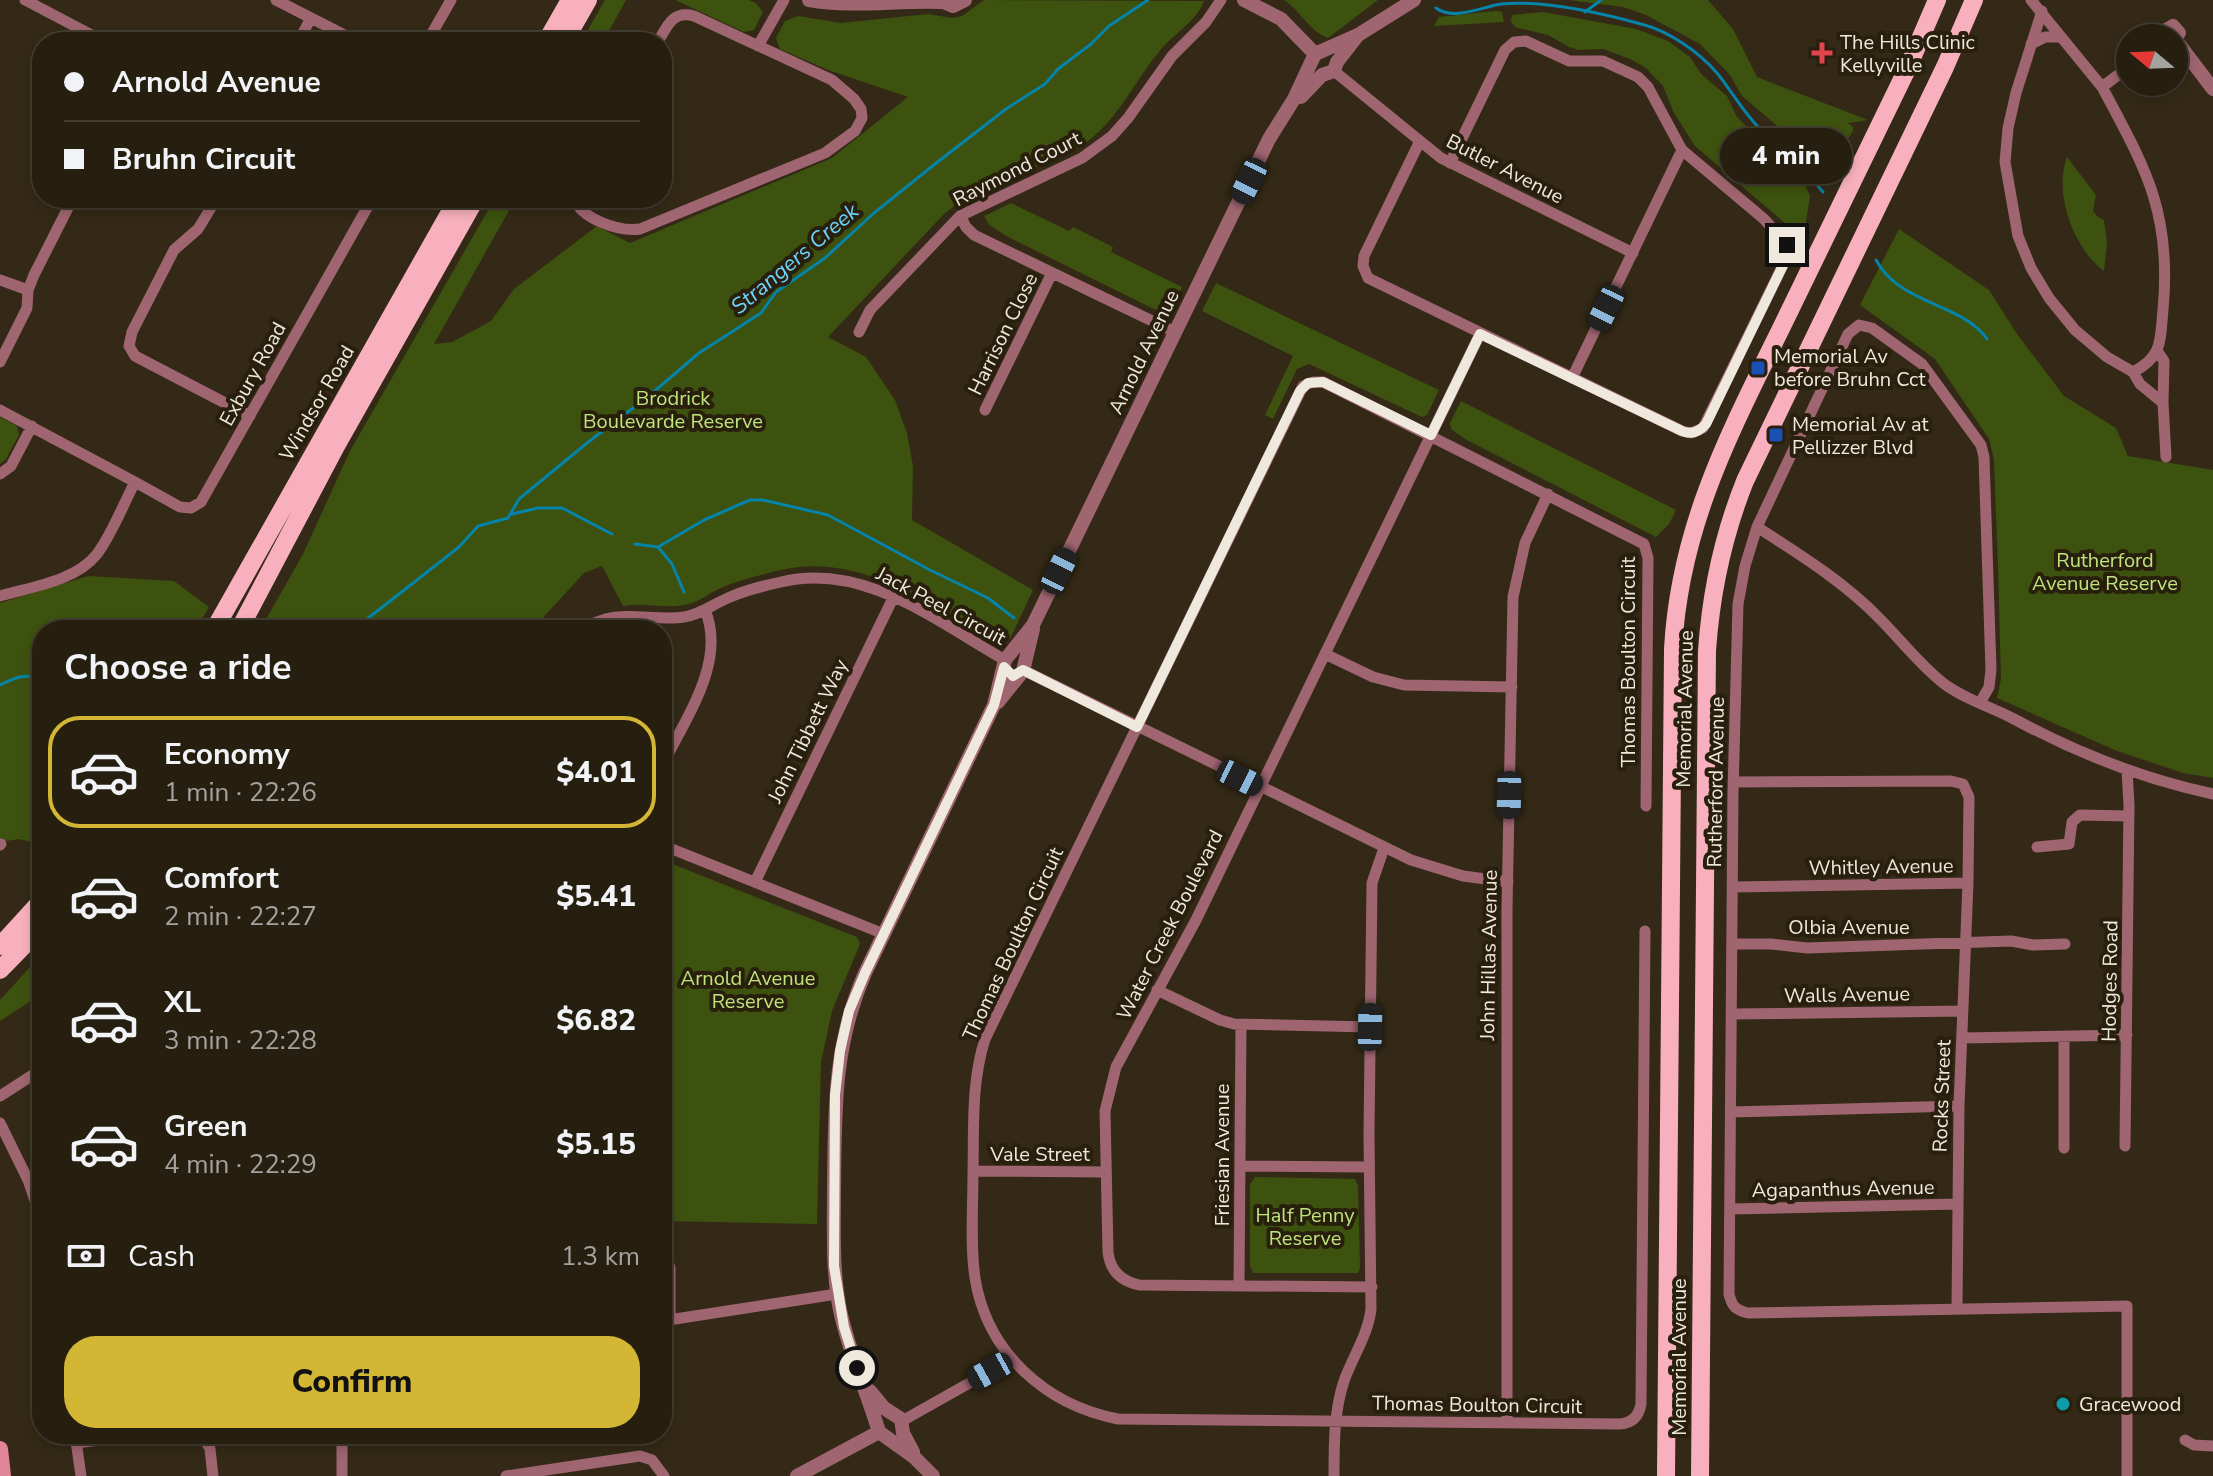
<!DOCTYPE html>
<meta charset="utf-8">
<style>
:root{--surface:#261f10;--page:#2e2719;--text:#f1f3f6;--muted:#a4a29f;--line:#423d30;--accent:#d4b635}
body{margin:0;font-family:"Nunito Sans",sans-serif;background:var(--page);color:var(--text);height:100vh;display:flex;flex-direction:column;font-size:30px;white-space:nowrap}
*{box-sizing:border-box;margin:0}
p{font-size:26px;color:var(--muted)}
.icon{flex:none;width:44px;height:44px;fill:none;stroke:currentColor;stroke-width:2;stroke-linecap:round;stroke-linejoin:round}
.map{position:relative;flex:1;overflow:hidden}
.details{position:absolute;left:32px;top:620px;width:640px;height:824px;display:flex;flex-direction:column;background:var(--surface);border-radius:32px;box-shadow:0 4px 12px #0003,0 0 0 2px var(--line)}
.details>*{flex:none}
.guide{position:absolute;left:32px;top:32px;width:640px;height:176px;border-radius:32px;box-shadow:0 4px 12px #0003,0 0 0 2px var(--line);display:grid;align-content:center;height:176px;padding:0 32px;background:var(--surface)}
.needle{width:52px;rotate:289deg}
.buttons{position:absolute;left:2116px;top:24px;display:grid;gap:16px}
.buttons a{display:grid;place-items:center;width:72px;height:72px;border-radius:50%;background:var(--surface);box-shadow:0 4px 12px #0003,0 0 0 2px var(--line);font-size:40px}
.end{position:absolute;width:36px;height:36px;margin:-18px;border:10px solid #efe9dd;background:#111;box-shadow:0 0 0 4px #111}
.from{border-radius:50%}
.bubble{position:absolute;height:56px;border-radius:28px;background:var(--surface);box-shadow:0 4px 12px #0003,0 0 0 2px var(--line);font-size:26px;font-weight:800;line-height:56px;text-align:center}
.car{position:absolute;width:24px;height:48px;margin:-24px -12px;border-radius:10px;box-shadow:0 0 6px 2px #0007;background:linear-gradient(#222 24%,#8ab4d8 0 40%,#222 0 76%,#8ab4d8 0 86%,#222 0)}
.guide b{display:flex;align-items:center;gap:28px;height:76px;font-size:30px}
.guide b+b{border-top:2px solid var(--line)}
.guide i{width:20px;height:20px;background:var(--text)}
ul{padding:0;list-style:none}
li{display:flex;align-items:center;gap:24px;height:112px;margin:0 16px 12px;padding:0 16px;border:4px solid transparent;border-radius:32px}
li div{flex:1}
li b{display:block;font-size:30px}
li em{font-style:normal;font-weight:800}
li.on{border-color:var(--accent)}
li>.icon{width:72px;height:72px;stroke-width:1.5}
h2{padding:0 32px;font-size:36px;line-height:96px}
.pay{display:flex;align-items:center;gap:20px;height:88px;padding:0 32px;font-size:30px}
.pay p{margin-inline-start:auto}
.action{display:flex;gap:16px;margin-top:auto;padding:16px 32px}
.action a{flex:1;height:92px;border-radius:32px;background:var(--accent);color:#111;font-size:32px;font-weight:800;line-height:92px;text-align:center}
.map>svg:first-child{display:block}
.green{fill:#3d520e}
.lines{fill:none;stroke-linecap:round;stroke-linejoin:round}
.stream{stroke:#0683a8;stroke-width:3}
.minor{stroke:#9f6571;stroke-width:11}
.tertiary{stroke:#9f6571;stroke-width:14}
.secondary{stroke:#e18599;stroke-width:16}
.primary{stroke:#f8b0be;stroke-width:18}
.route{stroke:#efe9dd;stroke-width:10}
.health-dot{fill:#e0444e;stroke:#291f0d;stroke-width:3}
.transit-dot{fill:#1a4fb4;stroke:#291f0d;stroke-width:3}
.culture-dot{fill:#0f9aa8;stroke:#291f0d;stroke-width:3}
.labels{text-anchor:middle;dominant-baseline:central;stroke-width:8;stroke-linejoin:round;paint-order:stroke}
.poi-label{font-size:20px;fill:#efe9dd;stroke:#291f0d;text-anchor:start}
.street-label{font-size:20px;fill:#efe9dd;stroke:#291f0d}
.park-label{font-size:20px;fill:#bee47c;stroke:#291f0d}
.water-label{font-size:22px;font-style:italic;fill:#6dd3fc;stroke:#291f0d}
</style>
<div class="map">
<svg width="2213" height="1476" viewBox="0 0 2213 1476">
<rect width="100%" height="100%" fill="#332916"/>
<path class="green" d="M605 0H626L603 42H581Z
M675 0H749L756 3 763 12 754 30 744 32Z
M984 0 1204 1C1197 20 1177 32 1163 47 1134 80 1119 121 1081 146L957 204 944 214 828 337 866 357 895 400 907 433 913 466 912 520 1033 590 1010 639 995 643C927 603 859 550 776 571 758 576 739 580 723 587 710 592 699 603 684 605 664 609 643 602 623 606L602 566 584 573 540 621 527 630H304V623L299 630H260L303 554 350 451 495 198H516L434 344 452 342 491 321 514 289 597 226 630 243 832 158 908 97 828 70 780 49 776 38 785 21 798 16 841 23 928 14 952 18 962 16Z
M1284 0H1378L1328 38C1310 32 1300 10 1284 0Z
M1569 0H1708L1733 29 1757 77 1868 120 1848 123 1853 127V131L1824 174 1795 148 1782 130 1742 96 1730 75 1700 44 1646 15 1623 7Z
M1496 11 1502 12 1504 22 1434 26 1439 17Z
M1543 12 1636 29 1668 41 1690 57 1701 74 1727 96 1737 117 1756 136 1762 138 1806 187 1810 196 1805 228 1793 230 1695 146 1674 113 1663 86 1646 68 1630 59 1603 49 1579 50 1569 47 1548 35 1515 27 1511 21 1512 15Z
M2067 157 2096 195 2093 211 2098 217 2104 220 2107 243 2104 271C2074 249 2053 193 2067 157Z
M1011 203 1069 231 1073 227 1113 247 1111 252 1182 287 1171 309 1162 313 1010 238 989 225 984 216Z
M1899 229 1989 290 2017 334 2064 396 2116 428 2128 456 2213 470V778L2183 773 2117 751 1997 698 2001 679 1998 568 1994 459 1989 439 1935 359 1860 305Z
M1216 283 1439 390 1427 415 1422 417 1309 364 1297 369 1273 419 1265 415 1293 356 1202 311Z
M1461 401 1676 510 1669 524 1656 537 1465 439 1451 429 1450 423Z
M0 417 17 426 19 435 6 459 0 464Z
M88 576 174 581 209 607 196 630H42V845L19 839 0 842V603Z
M662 860 857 937 860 944 832 1011 821 1062 817 1224 662 1221Z
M42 954V994L0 1021V1000Z
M1255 1177 1355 1179 1358 1186 1360 1268 1358 1273H1253L1250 1266V1184Z"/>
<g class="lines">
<path class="stream" d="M1436 8C1453 21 1482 7 1501 4 1542 0 1601 13 1641 24 1669 31 1699 52 1717 73 1728 86 1751 124 1763 131 1766 133 1771 132 1774 134L1823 192
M1585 12 1601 0
M1876 260C1900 305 1962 303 1987 339
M512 514 538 508H562L612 534
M635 544 658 547 704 520 750 500H763L828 515 930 570 988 598 1014 618
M658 547 672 564 684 592
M353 630 459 547 478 526 508 518 519 499 587 443 650 395 699 353 761 313 776 292 825 258 874 213 935 164 1006 109 1045 84 1058 69 1091 44 1109 26 1148 0
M0 685C14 678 28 671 42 682"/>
<path class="minor" d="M25 0 105 42
M276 0 358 42
M2031 0 2102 87
M2042 11 2016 93 2008 128 2005 162 2018 236 2031 268 2049 298 2075 330 2107 357 2133 372 2140 384 2163 403
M298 42 311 18
M427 42 451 0
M2031 44 2045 37H2061
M758 46 784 0
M2130 66 2102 87C2146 169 2172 213 2163 310 2160 340 2163 357 2133 372
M1334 71 1441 158 1633 253
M1419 143 1364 256 1363 266 1368 278 1682 431 1691 433 1703 428 1786 259 1787 245 1764 219 1682 150 1648 87 1638 77 1603 61H1569L1526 41 1514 42 1505 50 1450 163
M217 198 198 229 174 250 132 332 129 346 135 356 250 416
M574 198C581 219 619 232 640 229L825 153 855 131 862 118 861 109 854 99 832 80 694 16C673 10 667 26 658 42
M960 216 966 227 974 235 1175 332
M0 280 28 290
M859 332 870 310 960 216 1082 158 1112 136 1128 118 1172 56 1206 22 1221 0
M2158 352 2164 361 2163 403 2166 457
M0 362 27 308 28 290 34 275 73 198
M1572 378 1682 150
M0 410 135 482C123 505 112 534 97 554 76 581 31 587 0 596
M985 410 1052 273
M0 474 11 466 32 426
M135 482 180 507 191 508 201 502 372 199
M1757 527C1799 554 1844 582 1879 618 1901 640 1919 664 1943 683 1964 699 1991 707 2014 719 2077 753 2143 779 2213 794
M584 630C614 606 649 622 684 617 700 615 713 604 728 598 745 590 763 586 781 582 864 562 936 621 1005 660
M1325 654 1373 677 1404 685 1512 687
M1023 670 1411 860 1463 876 1508 882
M1980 703 1989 687 1991 670 1984 457 1981 445 1922 364 1872 328 1859 325 1848 334 1757 527 1745 566 1738 604 1733 792 1729 1294C1732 1307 1736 1310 1748 1313L2127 1306V1476
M662 766C685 719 727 662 705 610
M0 845 1 844
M662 845 884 934
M2037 847 2069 844 2072 822 2080 815 2129 816
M755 882 894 596
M1733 887 1968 883 1969 797 1963 784 1951 781 1733 782
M1645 931 1641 1404C1639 1416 1632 1423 1620 1424L1118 1419C1046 1405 987 1353 975 1278 970 1244 973 1207 973 1173 974 1128 971 1083 985 1039L1303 386 1313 382H1323L1644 544 1648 558 1646 806
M1732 944H1771L1807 948 2011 941 2033 945 2065 944
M1157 990 1220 1020 1234 1024 1370 1027
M1732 1014 1963 1011
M2064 1037V1148
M1962 1038 2127 1035
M0 1096 42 1069
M1731 1112 1959 1106
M0 1123 28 1180 42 1221
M2125 1146 2129 805 2127 770
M1240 1166 1369 1167
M973 1171 1106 1172
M1730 1209 1958 1204
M662 1241 670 1268V1319
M1239 1286 1241 1025
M1372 1287 1139 1285C1121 1281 1110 1271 1108 1252L1105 1111 1116 1067 1196 920 1480 334
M1957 1309 1959 1106 1968 883
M662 1321 837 1294
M902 1421 1012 1359
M1507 1423V910L1513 597 1525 543 1548 494
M75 1434 81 1476
M202 1434 210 1449 213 1476
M342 1434V1476
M2185 1440 2194 1445 2213 1446
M76 1443 146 1434
M506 1476 640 1456 652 1460 664 1476
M1334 1476C1334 1444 1334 1411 1344 1381 1353 1356 1368 1335 1371 1309L1369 1134 1372 883 1384 848"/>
<path class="tertiary" d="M809 0C853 8 897 0 941 2
M939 0 953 6 965 0
M1244 0 1281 19 1315 54
M2168 38 2166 30 2173 26 2179 33 2174 39
M2175 39 2213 89
M1301 97 1322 75 1334 71 1337 62 1358 35
M998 702 1023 671 1033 629
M870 1391 884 1408 901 1419 903 1433 913 1452
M797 1476 879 1432
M933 1476 914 1457 879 1432C867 1392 849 1353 840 1310 832 1270 834 1229 834 1189 835 1111 833 1046 865 973L994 705 1005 660 1033 625 1269 139 1294 99 1315 54 1358 35 1414 0"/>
<path class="secondary" d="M0 1449 3 1476"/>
<path class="primary" d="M546 42 570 0
M564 42 588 0
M214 630 458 198
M239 630 336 446 476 198
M0 946 42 900
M0 970 42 927
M1666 1476 1673 649C1680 521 1734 425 1789 312 1829 230 1869 147 1909 65L1937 0
M1700 1476 1707 651C1711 592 1723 536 1745 481L1945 67 1974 0"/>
</g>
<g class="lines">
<path class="route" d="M857 1368 844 1327 834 1266 835 1095 840 1051 849 1011 865 973 994 705 1004 667 1013 676 1023 670 1137 727 1300 391 1308 383 1323 382 1431 435 1480 334 1682 431C1691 435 1699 432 1706 424L1786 259 1787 245"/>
</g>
<path class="health-dot" d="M1818 41h8v8h8v8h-8v8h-8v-8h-8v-8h8z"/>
<g class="transit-dot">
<rect x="1750" y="360" width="16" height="16" rx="4"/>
<rect x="1768" y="427" width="16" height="16" rx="4"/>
</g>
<circle class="culture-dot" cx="2063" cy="1404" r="8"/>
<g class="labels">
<g class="poi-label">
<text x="1840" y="42">The Hills Clinic<tspan x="1840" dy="23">Kellyville</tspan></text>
<text x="1774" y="356">Memorial Av<tspan x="1774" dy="23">before Bruhn Cct</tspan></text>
<text x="1792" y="424">Memorial Av at<tspan x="1792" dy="23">Pellizzer Blvd</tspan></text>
<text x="2079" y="1404">Gracewood</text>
</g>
<g class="street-label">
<text transform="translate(1017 169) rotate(-27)">Raymond Court</text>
<text transform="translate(1505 169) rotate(27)">Butler Avenue</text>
<text transform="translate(1003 334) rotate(-64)">Harrison Close</text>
<text transform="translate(1144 352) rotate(-64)">Arnold Avenue</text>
<text transform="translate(253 374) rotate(-61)">Exbury Road</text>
<text transform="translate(317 403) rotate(-60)">Windsor Road</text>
<text transform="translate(941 606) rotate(28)">Jack Peel Circuit</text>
<text transform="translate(1628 662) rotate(-90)">Thomas Boulton Circuit</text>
<text transform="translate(1685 709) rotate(-89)">Memorial Avenue</text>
<text transform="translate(808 731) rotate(-64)">John Tibbett Way</text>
<text transform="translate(1716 782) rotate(-89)">Rutherford Avenue</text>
<text transform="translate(1881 867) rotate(-1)">Whitley Avenue</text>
<text transform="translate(1170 925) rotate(-63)">Water Creek Boulevard</text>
<text x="1849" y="927">Olbia Avenue</text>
<text transform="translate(1013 944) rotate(-65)">Thomas Boulton Circuit</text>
<text transform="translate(1489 955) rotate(-89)">John Hillas Avenue</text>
<text transform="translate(2110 981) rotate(-89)">Hodges Road</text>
<text transform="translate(1847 995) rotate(-1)">Walls Avenue</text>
<text transform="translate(1942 1096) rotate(-88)">Rocks Street</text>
<text x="1040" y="1154">Vale Street</text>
<text transform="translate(1222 1155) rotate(-90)">Friesian Avenue</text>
<text transform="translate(1843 1189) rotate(-1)">Agapanthus Avenue</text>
<text transform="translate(1679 1357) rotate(-90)">Memorial Avenue</text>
<text transform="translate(1477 1405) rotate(1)">Thomas Boulton Circuit</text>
</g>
<g class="park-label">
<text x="673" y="398">Brodrick<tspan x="673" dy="23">Boulevarde Reserve</tspan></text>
<text x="2105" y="560">Rutherford<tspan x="2105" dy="23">Avenue Reserve</tspan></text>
<text x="748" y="978">Arnold Avenue<tspan x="748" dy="23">Reserve</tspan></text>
<text x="1305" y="1215">Half Penny<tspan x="1305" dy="23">Reserve</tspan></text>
</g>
<g class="water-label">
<text transform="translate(795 259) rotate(-40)">Strangers Creek</text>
</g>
</g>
</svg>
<div class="buttons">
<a><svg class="needle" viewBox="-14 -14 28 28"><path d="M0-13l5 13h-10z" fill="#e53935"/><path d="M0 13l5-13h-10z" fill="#a4a29f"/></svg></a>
</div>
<i class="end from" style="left:857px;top:1368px"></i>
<i class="end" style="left:1787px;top:245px"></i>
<div class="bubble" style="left:1720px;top:128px;width:132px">4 min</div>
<i class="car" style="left:1249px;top:181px;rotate:206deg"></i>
<i class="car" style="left:1606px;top:308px;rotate:206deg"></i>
<i class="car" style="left:1059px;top:571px;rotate:26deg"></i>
<i class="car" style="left:1240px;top:778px;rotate:116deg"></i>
<i class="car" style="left:1509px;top:795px;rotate:181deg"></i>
<i class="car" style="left:1370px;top:1027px;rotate:1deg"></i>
<i class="car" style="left:990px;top:1371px;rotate:241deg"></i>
<div class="guide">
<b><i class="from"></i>Arnold Avenue</b>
<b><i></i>Bruhn Circuit</b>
</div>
<section class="details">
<h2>Choose a ride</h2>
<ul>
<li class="on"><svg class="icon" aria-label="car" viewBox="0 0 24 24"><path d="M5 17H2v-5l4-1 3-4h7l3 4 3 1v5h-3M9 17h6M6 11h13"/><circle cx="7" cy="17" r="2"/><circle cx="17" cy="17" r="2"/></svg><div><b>Economy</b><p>1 min · 22:26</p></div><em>$4.01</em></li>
<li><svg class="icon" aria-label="car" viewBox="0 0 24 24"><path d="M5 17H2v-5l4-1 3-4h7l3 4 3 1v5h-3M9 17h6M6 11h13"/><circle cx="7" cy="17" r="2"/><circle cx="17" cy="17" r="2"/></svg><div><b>Comfort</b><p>2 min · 22:27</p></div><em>$5.41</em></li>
<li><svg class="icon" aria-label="car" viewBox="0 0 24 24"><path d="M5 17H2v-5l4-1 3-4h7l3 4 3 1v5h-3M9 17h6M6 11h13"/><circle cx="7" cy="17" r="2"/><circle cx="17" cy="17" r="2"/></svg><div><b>XL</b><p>3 min · 22:28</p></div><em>$6.82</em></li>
<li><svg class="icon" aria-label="car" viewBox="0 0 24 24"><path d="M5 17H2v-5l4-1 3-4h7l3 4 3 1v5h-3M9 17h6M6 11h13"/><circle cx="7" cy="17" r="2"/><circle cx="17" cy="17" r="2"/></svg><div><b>Green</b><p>4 min · 22:29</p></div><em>$5.15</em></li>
</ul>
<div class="pay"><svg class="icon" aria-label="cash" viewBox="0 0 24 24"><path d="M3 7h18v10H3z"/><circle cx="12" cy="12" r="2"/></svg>Cash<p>1.3 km</p></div>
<div class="action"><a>Confirm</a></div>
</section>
</div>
